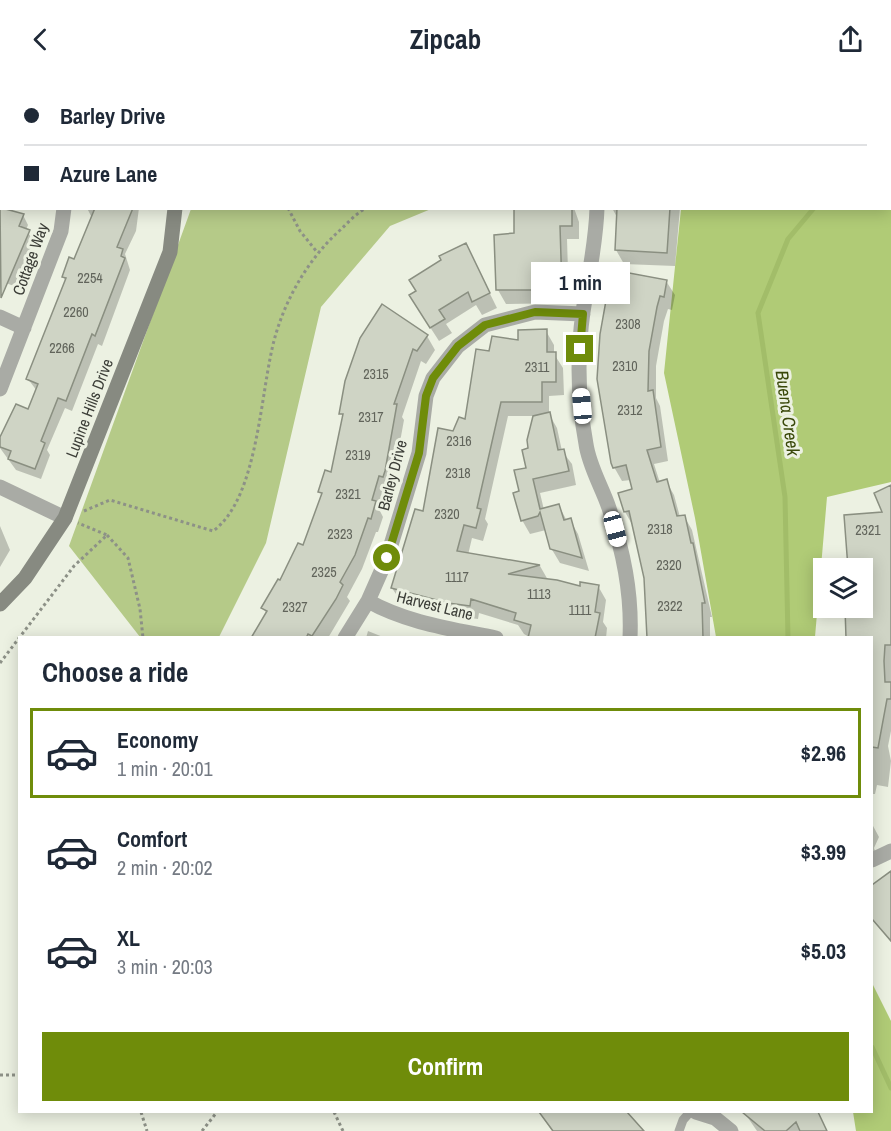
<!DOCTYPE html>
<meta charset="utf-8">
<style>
:root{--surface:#fff;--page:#f2f2f3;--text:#1f2937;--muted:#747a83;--line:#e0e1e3;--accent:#6f8c0a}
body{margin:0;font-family:"Archivo Narrow",sans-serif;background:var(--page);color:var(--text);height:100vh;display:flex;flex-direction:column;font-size:22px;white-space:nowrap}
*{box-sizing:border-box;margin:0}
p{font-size:20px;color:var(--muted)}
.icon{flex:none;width:33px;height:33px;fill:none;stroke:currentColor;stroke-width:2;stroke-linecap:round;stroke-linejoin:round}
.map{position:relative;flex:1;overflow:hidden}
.side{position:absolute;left:18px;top:558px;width:855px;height:477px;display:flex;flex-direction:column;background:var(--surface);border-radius:0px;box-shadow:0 3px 15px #0003}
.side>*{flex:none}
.banner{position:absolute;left:0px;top:0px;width:891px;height:132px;box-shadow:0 3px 15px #0003;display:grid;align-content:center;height:132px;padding:0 24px;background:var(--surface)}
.fabs{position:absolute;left:813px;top:480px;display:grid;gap:12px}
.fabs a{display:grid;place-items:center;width:60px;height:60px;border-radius:0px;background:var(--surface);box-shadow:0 3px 15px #0003;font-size:30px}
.end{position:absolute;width:27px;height:27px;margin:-14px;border:8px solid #6f8c0a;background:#fff;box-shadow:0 0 0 3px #fff}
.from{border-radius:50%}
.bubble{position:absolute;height:42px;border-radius:0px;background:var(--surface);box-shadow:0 3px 15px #0003;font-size:20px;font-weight:700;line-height:42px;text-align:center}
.car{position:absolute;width:18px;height:36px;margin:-18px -9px;border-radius:8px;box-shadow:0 0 4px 2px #0007;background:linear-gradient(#fff 24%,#345 0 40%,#fff 0 76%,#345 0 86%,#fff 0)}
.banner b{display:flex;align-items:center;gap:21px;height:57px;font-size:22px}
.banner b+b{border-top:2px solid var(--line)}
.banner i{width:15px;height:15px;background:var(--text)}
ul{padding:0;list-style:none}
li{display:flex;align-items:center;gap:18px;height:90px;margin:0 12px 9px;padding:0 12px;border:3px solid transparent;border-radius:0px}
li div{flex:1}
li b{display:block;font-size:22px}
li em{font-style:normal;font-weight:700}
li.on{border-color:var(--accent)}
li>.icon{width:54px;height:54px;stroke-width:1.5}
h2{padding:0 24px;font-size:27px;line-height:72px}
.cta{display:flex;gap:12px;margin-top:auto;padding:12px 24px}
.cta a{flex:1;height:69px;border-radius:0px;background:var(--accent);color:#fff;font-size:24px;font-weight:700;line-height:69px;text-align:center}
header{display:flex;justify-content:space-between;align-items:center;height:78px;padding:0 24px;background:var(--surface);font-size:27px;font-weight:700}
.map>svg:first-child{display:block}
.green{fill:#b5ca88}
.forest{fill:#b0cb76}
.shadow{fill:#0003}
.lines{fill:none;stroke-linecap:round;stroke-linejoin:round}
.stream{stroke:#a2bd69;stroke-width:5}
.building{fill:#cfd4c5;stroke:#8a8f81;stroke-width:1.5}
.path{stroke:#8d9187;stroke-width:3;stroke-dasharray:3 3;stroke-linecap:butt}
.lane{stroke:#a9aba5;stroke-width:9}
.street{stroke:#a9aba5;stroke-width:15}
.secondary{stroke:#878a81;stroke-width:15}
.route{stroke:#6f8c0a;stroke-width:8}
.labels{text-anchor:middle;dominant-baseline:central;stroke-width:6;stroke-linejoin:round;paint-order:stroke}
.number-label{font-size:14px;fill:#61645b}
.street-label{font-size:16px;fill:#3c3e38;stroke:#ecf1e2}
.water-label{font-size:18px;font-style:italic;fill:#394809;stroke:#ecf1e2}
</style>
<header><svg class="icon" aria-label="back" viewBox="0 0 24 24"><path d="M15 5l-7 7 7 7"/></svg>Zipcab<svg class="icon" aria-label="share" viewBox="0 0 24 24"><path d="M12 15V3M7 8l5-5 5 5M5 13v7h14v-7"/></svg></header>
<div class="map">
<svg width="891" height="1053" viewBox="0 0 891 1053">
<rect width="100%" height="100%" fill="#ecf1e2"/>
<path class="green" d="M238 0H832L233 2Z
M191 131H431L390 148 321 229 266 465 219 559H140L69 468Z"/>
<path class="forest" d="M832 0H891V404L827 419 815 559H716L695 440 664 295 681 131 890 130V2L830 1Z
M872 905 891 943V1053H856L853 1034H872Z"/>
<path class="shadow" d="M86 0H120L121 2H83Z
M293 0H319L320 2H292Z
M2 46V108L0 109V47Z
M1 129 17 130 11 133 23 137 28 147 26 152 34 163 14 208 3 204 0 211Z
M87 130H139L136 153 125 176 130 192 102 268 98 266 72 333 65 330 47 372 50 377 41 401 16 392 0 370V364L28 333 37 313 28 301 66 203 63 199 75 183 92 140Z
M515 130H574L579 144V161H567L569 225 506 226 498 212 515 156Z
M680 130 675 188 624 186 616 172 618 141 612 130Z
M466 167 497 230 482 237 476 227 446 246 452 255 439 263 419 232 418 214Z
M609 199 666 203 675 217 672 232 668 231 664 243 656 288V320L660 328 668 383 654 386 660 405 666 403 674 417 680 439 684 438 692 452 712 539H710V560H649L646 500 633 448 625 434 634 412 631 402 622 403 614 389 599 301Z
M546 253 554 267V276L563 290 564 317 549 318V336L557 350 562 373 572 386 576 407 540 415 544 432 559 428 567 443 570 442 578 456 589 493 560 485 551 470 546 452 530 456 522 442 520 414 528 391 535 338H508L485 441 488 446 483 463 472 460 468 477 540 488 548 502 581 510 598 508 606 522 603 544 607 550 606 560H531L524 556 518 547 479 535 478 541 441 536 401 524 392 510 424 435 453 355 466 342 491 274Z
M427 258 435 272 426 286 421 283 402 339 404 342 392 408 391 412 387 411 380 433 383 439 378 454H376L362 491 347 519 350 523 328 560H255L267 536 263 530 304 469 323 419 320 414 332 395 344 340 341 335Z
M891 409V653L888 668 891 683 888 709 877 707 875 716H872V560L843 530H862V490H848L845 439 884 436Z
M0 448 10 472 0 489Z
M368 553 383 559 384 560H366Z
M872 746 879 759 874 770 876 776 872 778Z
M891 795V864L872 838V809Z
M539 1034H606L620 1050 642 1053H552Z
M744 1034H808L813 1040 819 1037 827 1053H757Z"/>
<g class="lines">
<path class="stream" d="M890 39 891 37
M788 560 785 419 758 235 788 161 814 130
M872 969 891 1010"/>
</g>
<path class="building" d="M0 127 2 130 24 136 19 148 30 152 1 220Z
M95 130H133L117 169 123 171 121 178 125 180 95 258 92 256 66 323 58 320 41 363 45 365 35 391 8 381 11 373 0 369V359L16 326 28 331 38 306 26 301 66 200 62 199 69 179 74 181Z
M514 130H572V148H560L562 212H496L494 157 514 155Z
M617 130H670L667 175 615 172Z
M466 165 490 215 472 224 468 214 439 232 445 241 430 250 409 217 416 213 409 202 441 182 439 178Z
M613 192 667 202 664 219 660 218 657 229 649 273 648 313 653 312 661 369 647 372 657 404 667 401 677 438 685 437 691 465H693L705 525H702L703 560H647L644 500 629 433 624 434 618 415 632 411 626 387 613 390 611 385 597 301 600 256 607 217 604 216 607 197 613 198Z
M382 226 428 257 417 273 413 271 394 326H397L385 393 383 399 379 398 372 422 376 423 371 441 368 440 355 477 340 504 343 507 336 521 312 558 308 556 306 560H251L267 533 261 530 278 501 280 502 298 465 303 467 322 415 318 414 325 392 331 394 343 336H339L345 303 360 260Z
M547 251V274H556V304H542V324H501L477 430 481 431 476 450 464 447 457 473 540 487 508 496 557 502 580 508V504L599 507 595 534 600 535 595 560H528L531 547 514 542 516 535 471 521 470 528 448 525 391 510 415 431 423 433 438 350 453 353 459 339 465 341 476 271 489 273 492 258 518 262V252Z
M550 334 558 372 564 371 569 393 533 401 540 431 559 426 564 442 571 440 582 480 550 471 540 434 538 438 521 443 513 415 519 413 514 392 526 390 522 372 528 370 527 362 533 338Z
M891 407V567H885L884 583 885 604H891V621H887L878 670 872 669V560H846L845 530H862V490H848L844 437 882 434 874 415Z
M891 793V863L872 841V807Z
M539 1034H627L644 1053H553Z
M742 1034H818L827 1053H800L796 1044 786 1053H765Z"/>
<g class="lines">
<path class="path" d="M288 130 300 153 317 174
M84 433 110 422 213 453C259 420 260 312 275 259 286 220 308 182 338 154 347 146 355 136 366 130
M107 457 128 480 140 531 143 560
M0 585 74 488 107 457 78 445
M0 997H20
M141 1034 147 1053
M334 1034 343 1053
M202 1053 217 1034"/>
<path class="lane" d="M679 1053 683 1042 690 1034"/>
<path class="street" d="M43 2 46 0
M196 2 200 0
M0 23 2 22
M597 130C596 166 588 200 583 234 577 277 578 323 586 366 589 388 602 409 609 430 623 473 632 514 630 560
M0 239 24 250
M0 311 61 153 64 130
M0 409 65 440
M368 523C407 545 452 551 496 560
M345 560 368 523 387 480 419 375 426 318 433 300 458 268 485 247 535 234 583 236
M872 782 891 773
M696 1034 715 1040 731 1053"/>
<path class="secondary" d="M161 0 162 2
M0 526 25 500 65 440 170 174 175 130"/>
</g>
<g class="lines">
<path class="route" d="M387 480 419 375 426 318 433 300 458 268 485 247 535 234 583 236 580 271"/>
</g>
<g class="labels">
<g class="number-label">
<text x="90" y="200">2254</text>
<text x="76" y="234">2260</text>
<text x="628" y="246">2308</text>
<text x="62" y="270">2266</text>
<text x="625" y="288">2310</text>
<text x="537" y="289">2311</text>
<text x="376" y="296">2315</text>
<text x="630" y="332">2312</text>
<text x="371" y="339">2317</text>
<text x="459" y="363">2316</text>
<text x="358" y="377">2319</text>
<text x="458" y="395">2318</text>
<text x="348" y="416">2321</text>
<text x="447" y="436">2320</text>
<text x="660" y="451">2318</text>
<text x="868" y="452">2321</text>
<text x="340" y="456">2323</text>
<text x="669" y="487">2320</text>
<text x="324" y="494">2325</text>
<text x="457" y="499">1117</text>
<text x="539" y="516">1113</text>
<text x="670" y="528">2322</text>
<text x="295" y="529">2327</text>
<text x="580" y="532">1111</text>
</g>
<g class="street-label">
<text transform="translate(30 181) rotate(-70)">Cottage Way</text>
<text transform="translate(89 330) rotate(-69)">Lupine Hills Drive</text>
<text transform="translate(392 397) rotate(-75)">Barley Drive</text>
<text transform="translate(435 527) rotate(14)">Harvest Lane</text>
</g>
<g class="water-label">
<text transform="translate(788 335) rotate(82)">Buena Creek</text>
</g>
</g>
</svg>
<div class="fabs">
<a><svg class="icon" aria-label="layers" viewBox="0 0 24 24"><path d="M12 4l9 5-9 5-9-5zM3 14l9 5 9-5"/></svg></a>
</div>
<i class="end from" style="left:387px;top:480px"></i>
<i class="end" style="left:580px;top:271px"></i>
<div class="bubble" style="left:531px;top:184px;width:99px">1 min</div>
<i class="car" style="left:582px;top:328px;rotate:355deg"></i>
<i class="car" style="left:615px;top:451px;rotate:165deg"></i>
<div class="banner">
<b><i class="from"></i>Barley Drive</b>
<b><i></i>Azure Lane</b>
</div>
<section class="side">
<h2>Choose a ride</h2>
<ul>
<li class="on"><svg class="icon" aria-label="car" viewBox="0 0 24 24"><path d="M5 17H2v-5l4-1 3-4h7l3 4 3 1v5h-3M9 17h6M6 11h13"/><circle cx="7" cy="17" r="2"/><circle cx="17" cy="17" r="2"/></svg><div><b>Economy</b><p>1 min · 20:01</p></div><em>$2.96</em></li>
<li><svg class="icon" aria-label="car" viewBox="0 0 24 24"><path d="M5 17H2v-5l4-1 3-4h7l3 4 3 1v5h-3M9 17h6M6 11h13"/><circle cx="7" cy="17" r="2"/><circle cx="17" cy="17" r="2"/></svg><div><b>Comfort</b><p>2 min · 20:02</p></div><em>$3.99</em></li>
<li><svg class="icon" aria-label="car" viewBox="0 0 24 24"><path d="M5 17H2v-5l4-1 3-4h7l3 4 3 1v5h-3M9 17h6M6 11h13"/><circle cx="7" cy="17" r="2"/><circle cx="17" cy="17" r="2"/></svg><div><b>XL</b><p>3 min · 20:03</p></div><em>$5.03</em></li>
</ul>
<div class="cta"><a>Confirm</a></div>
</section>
</div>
